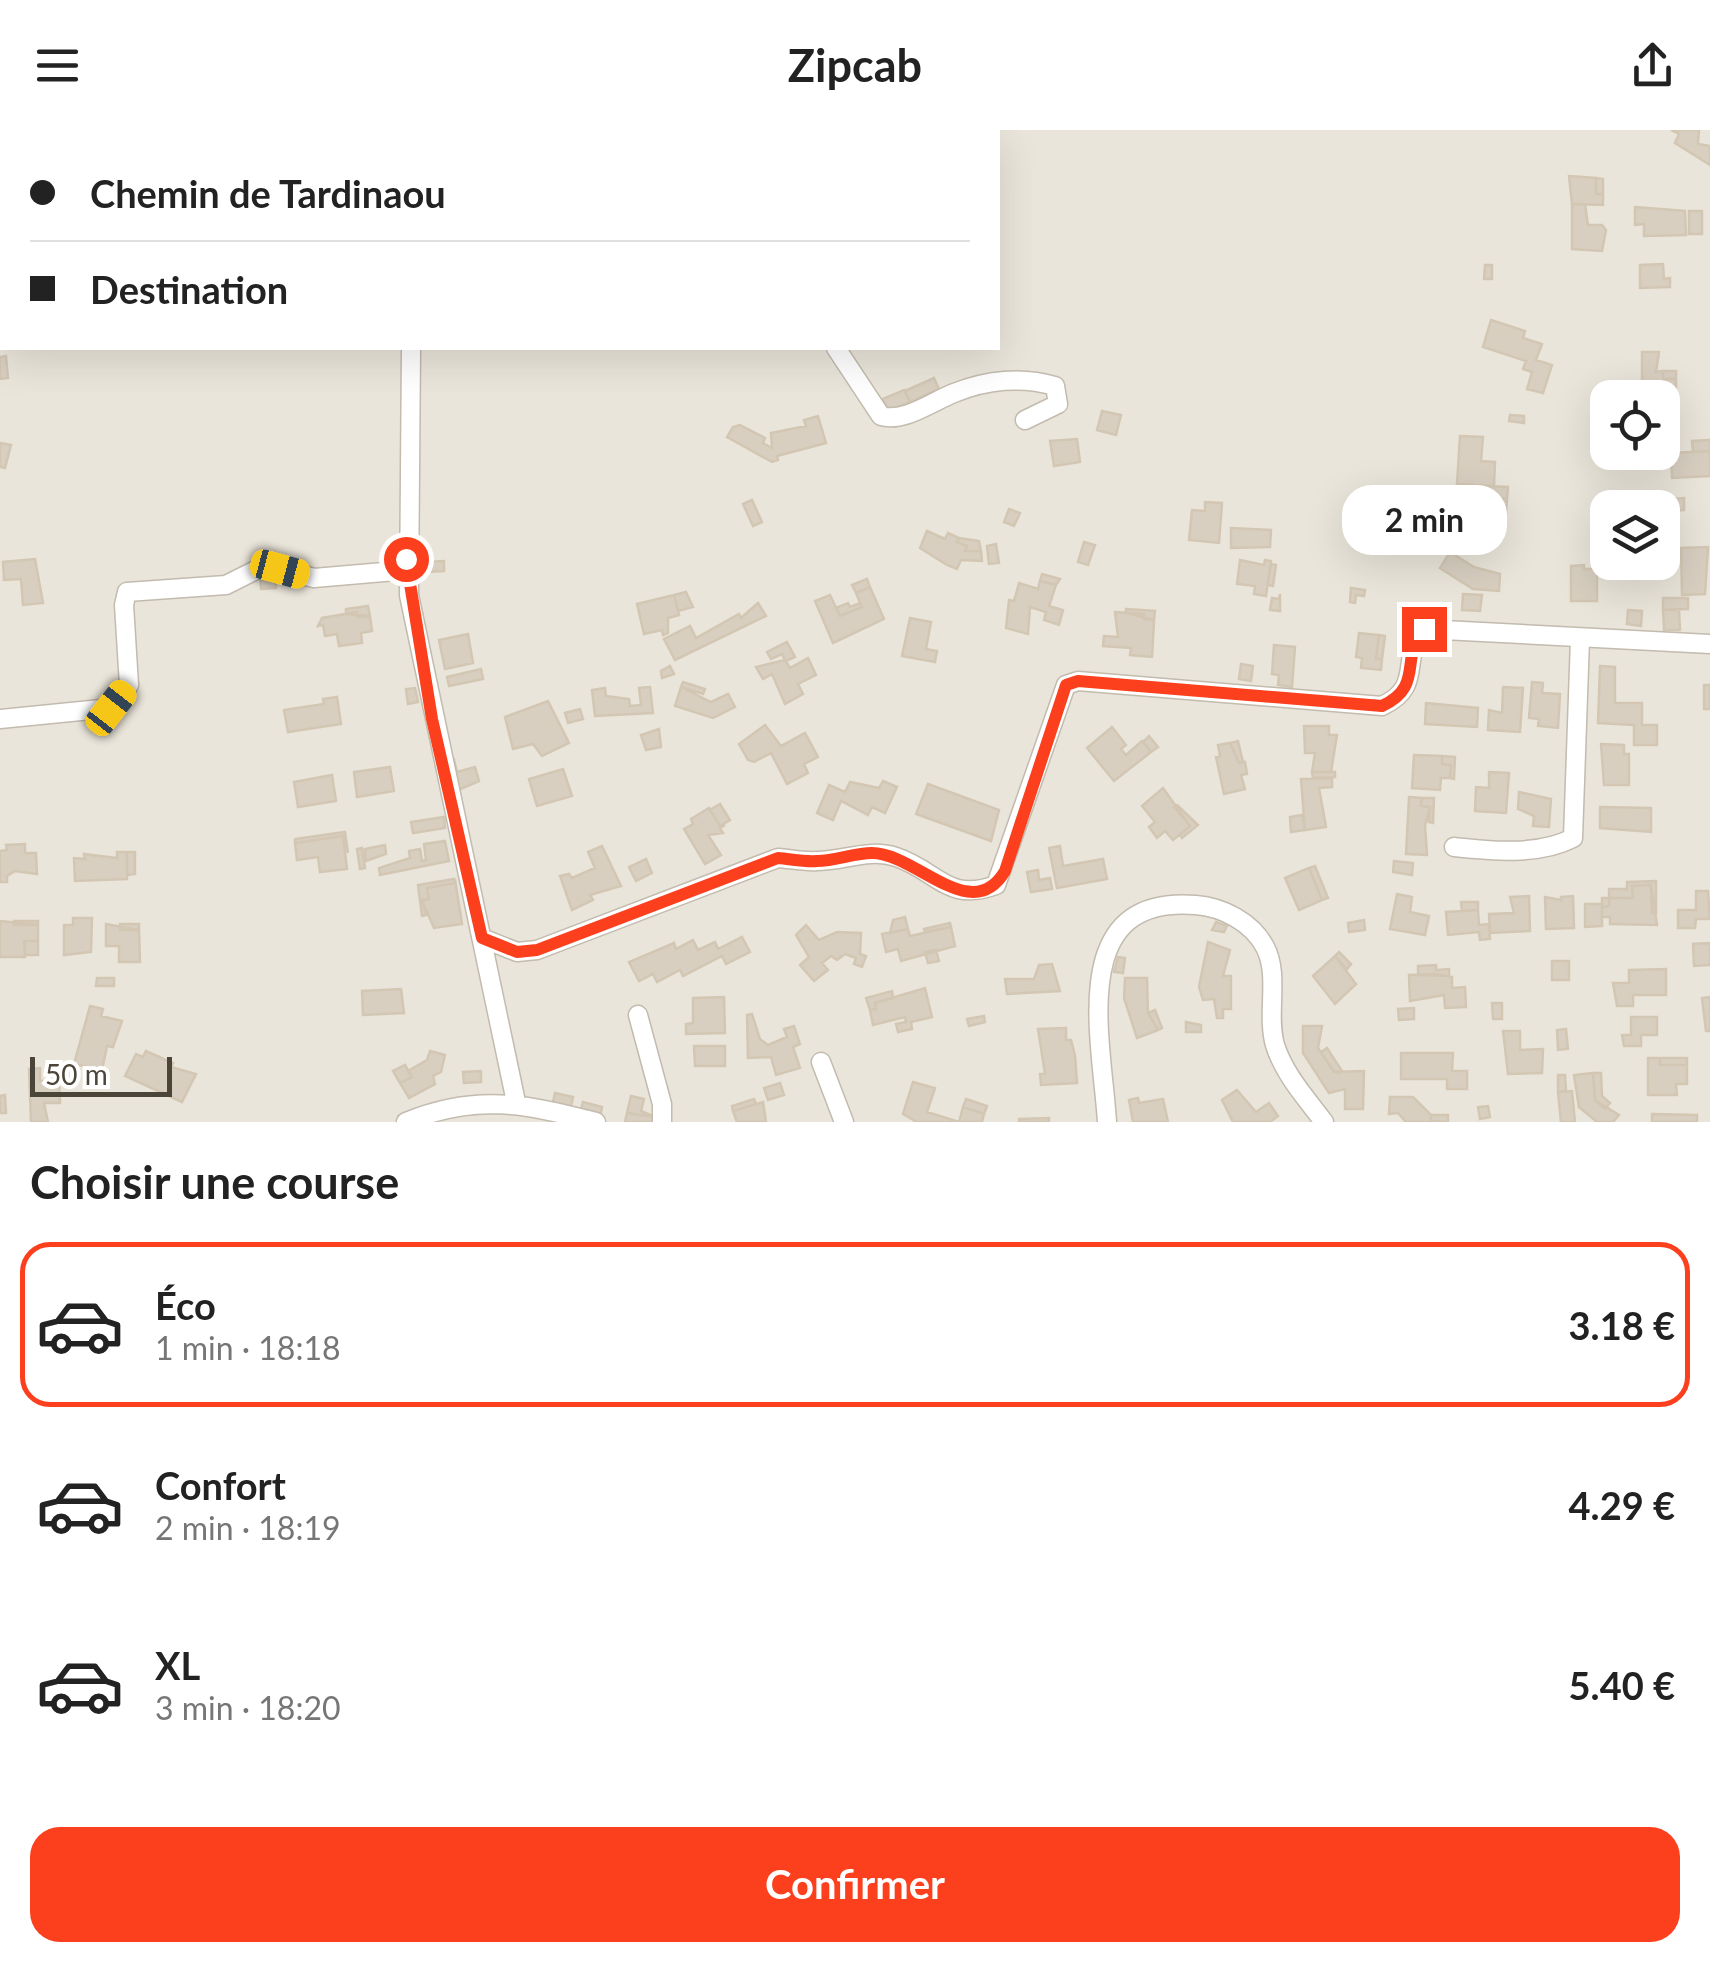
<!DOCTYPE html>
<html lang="fr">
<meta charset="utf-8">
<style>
:root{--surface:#fff;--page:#f2f2f2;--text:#222;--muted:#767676;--line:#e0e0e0;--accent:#fc3f1d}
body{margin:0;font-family:Lato,sans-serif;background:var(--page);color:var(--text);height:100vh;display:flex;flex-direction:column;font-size:38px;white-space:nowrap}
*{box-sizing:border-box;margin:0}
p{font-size:32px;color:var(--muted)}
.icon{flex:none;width:55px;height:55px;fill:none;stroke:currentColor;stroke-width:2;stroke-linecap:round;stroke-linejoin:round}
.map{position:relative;height:992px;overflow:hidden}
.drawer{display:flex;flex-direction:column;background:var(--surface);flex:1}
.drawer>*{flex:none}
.guide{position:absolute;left:0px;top:0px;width:1000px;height:220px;box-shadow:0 10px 40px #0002;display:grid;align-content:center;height:220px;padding:0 30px;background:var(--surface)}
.controls{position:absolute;left:1590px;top:250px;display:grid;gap:20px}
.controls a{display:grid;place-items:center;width:90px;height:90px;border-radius:20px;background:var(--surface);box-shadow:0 10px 40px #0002;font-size:50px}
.scale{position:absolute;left:30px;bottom:25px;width:142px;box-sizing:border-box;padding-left:10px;border:5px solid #4b4439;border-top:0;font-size:28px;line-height:35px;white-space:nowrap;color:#4b4439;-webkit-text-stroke:8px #fff;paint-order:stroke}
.end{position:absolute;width:45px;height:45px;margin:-22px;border:12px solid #fc3f1d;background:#fff;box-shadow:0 0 0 5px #fff}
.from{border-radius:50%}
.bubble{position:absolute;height:70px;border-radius:30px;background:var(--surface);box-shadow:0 10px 40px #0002;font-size:32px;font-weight:700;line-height:70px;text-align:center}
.car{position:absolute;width:30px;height:60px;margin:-30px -15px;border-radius:12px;box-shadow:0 0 8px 2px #0007;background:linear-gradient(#f5c518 24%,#345 0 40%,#f5c518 0 76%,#345 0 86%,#f5c518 0)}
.guide b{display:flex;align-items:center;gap:35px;height:95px;font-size:38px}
.guide b+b{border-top:2px solid var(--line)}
.guide i{width:25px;height:25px;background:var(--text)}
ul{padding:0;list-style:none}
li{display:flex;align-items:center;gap:30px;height:165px;margin:0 20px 15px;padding:0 10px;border:5px solid transparent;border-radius:30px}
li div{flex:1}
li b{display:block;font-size:38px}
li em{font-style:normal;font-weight:700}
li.active{border-color:var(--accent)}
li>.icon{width:90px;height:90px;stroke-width:1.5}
h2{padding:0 30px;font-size:45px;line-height:120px}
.primary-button{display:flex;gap:20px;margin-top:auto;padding:20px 30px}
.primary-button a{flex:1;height:115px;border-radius:30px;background:var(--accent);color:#fff;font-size:40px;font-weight:700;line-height:115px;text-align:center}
header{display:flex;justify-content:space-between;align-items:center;height:130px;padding:0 30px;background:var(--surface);font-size:45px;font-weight:700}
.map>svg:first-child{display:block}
.residential{fill:#eae5da;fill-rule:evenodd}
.building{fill:#d8cfc1;stroke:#d3c7b4;stroke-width:2.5}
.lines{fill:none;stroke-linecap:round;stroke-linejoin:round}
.minor-casing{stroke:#c2bbae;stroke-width:21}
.minor{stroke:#fff;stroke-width:18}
.route{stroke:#fc3f1d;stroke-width:12}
</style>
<header><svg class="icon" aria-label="menu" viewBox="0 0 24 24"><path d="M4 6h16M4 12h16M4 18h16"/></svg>Zipcab<svg class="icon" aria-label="share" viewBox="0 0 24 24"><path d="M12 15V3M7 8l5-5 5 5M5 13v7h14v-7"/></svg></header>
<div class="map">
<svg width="1710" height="992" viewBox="0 0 1710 992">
<rect width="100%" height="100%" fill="#f6f3ec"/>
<path class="residential" d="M0 0H1710V992H0ZM2 2H998V218H2ZM1608 268H1662V322H1608ZM1608 378H1662V432H1608Z"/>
<path class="building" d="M1671 0H1699L1698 14 1710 16V35L1675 13 1679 4Z
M1569 46 1596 48V64H1603V75L1572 74Z
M1596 48 1603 49V64H1596Z
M1572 74H1585L1588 95H1602L1606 100 1602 121 1572 119Z
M1635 77 1685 81 1686 105 1644 106V94L1635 95Z
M1689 81H1702V104H1689Z
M1663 134 1664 149 1670 148V157L1640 158V135Z
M1485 135H1492V149H1484Z
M1491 190 1525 201 1523 208 1542 214 1536 230 1552 235 1543 263 1527 259 1532 242 1523 239 1526 231 1483 217Z
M1642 222H1659L1656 242 1663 241V249H1676V262L1642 263Z
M6 226 8 248 0 249V227Z
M1663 241H1676V249H1663Z
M934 248 939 259 910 272 905 261Z
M1613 259H1628V268H1613Z
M904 260 910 272 889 281 883 269Z
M1593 279 1608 280V289H1593Z
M1102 281 1121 285 1116 305 1097 300Z
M1510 285 1524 286V293L1509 291Z
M818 286 826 313 777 326 778 330 772 332 727 307 733 297 740 295 765 308 763 313 772 318 771 303 806 296 804 290Z
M1460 306 1483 307 1481 331 1495 332 1494 356 1457 354Z
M1077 309 1080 332 1054 336 1050 311Z
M1710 310V321L1693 322 1692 311Z
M0 313 11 315 5 338 0 337Z
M1710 321V346L1672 348 1671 323Z
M1483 356 1508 357 1507 369 1482 368Z
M1482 368 1507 369 1506 383 1481 381Z
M1684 368V380L1672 381V369Z
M752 370 762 392 753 396 743 374Z
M1205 372 1222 373 1219 413 1189 410 1192 380 1205 381Z
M1009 379 1020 383 1014 396 1004 392Z
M1231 398 1271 400 1270 417 1231 418Z
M927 401 945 409 948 403 959 408 957 412 967 416 965 421H981L982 431 961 430 957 439 947 435 920 418Z
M959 408 979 411 981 421H965L967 416 957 412Z
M1084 412 1095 415 1088 435 1078 432Z
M996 414 999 433 989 434 987 416Z
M1708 417 1705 464 1682 465 1681 418Z
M1450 422 1474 437 1500 444 1499 461 1473 459 1440 438Z
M35 429 43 473 23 475 21 449 4 450 3 432Z
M1240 430 1264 435 1265 430 1271 431 1266 466 1254 464 1255 456 1237 454Z
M444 431V441L427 442 426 432Z
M1271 434 1276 435 1273 456 1268 455Z
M1584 435V439H1597V471H1571V436Z
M275 444 276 458 261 459 260 445Z
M1042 444 1060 449 1056 455 1040 451Z
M867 449 870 457 856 463 852 455Z
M1040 451 1056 455 1049 476 1063 480 1059 495 1044 490 1046 482 1030 477 1028 504 1006 498 1009 470 1014 471 1019 453 1038 459Z
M870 457 884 489 833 513 815 471 830 465 840 486 862 477 856 463Z
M1351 458 1365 460 1364 466 1356 465 1355 473 1350 472Z
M686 462 693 477 678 481 674 465Z
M1280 464V481L1270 480 1272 468 1279 469Z
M1463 464 1482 465 1480 481 1462 480Z
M674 465 679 485 668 488V503L663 505 662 500 644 504 637 474Z
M1663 468H1688V479L1663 480Z
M758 473 766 486 675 530 664 509 690 496 696 508 739 484 741 488Z
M848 473 850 477 860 473 862 477 840 486 836 478Z
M1426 475 1437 476 1436 486 1425 485Z
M368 476 370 486 346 484V479Z
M1126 479 1155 481 1154 490 1126 483Z
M1679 479 1680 500H1664L1663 480Z
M1628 480 1642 481 1641 496 1627 494Z
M357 482 358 487 370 486 372 501 361 503 362 513 339 516 337 504 325 506 323 495 318 496 322 488Z
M1115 482 1144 484V489L1154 490 1152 527 1130 525 1131 518 1103 516 1104 506 1118 507Z
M910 488 931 492 926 519 937 521 935 532 902 526Z
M1359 503 1379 505 1376 529H1382L1381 540 1361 538 1362 528 1356 527Z
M468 504 473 533 445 539 439 510Z
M1379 505 1385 506 1382 529H1376Z
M787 512 795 527 786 531 790 538 808 528 816 545 798 554 803 564 785 574 772 544 763 549 756 537 785 530 782 524 771 529 767 522Z
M1274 515 1295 517 1292 557 1278 555 1279 545 1272 544Z
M1241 534 1253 536 1251 551 1239 549Z
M670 536 674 544 662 548 661 541Z
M1600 536 1615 537V573H1642V595H1657V615H1634V595L1598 593Z
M481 539 483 549 449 556 447 547Z
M683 552 705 559 703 564 681 557Z
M1532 552 1543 553 1542 563 1560 564 1558 598 1538 596 1539 589 1529 588Z
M1704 555H1710V579H1704Z
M650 557 653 583 595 586 592 560 605 558 606 566 629 569 630 576 641 575 639 558Z
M681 557 711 572 728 564 735 577 713 588 675 576Z
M1503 557 1523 558 1520 602 1488 600 1489 580 1502 583Z
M415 558 418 572 408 574 406 559Z
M337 567 341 594 288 602 284 580 324 574 323 569Z
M548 571 569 613 542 626 533 614 513 619 505 587Z
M1426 573 1478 578 1477 597 1425 594Z
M580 579 583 589 568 593 565 583Z
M765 595 781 616 805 603 818 627 804 634 808 643 787 654 771 623 754 632 748 630 739 614Z
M1304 596H1329V605H1337L1331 642H1312L1315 623H1305Z
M1112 597 1126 615 1121 619 1126 625 1142 611 1151 622 1114 651 1087 618Z
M659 599 661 617 646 620 641 605Z
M1149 606 1158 617 1151 622 1143 612Z
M1238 611 1243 632 1239 633 1230 613Z
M1230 613 1239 633 1245 632 1247 644 1241 645 1245 659 1224 664 1216 627 1220 626 1218 615Z
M1601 614 1624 615V624H1629V655H1604Z
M1414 625 1442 626V634L1451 635 1450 648H1441L1440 660 1412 658Z
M1442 626 1455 627 1454 649 1450 648 1451 635 1442 634Z
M454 630 457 642 475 637 479 651 454 662 448 636Z
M390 637 394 661 357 667 354 642Z
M563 639 572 666 537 676 529 649Z
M1312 642H1335V647L1313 648Z
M1489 642 1509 643 1506 683 1475 681 1476 657 1489 658Z
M332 645 336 671 298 677 294 652Z
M1332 648V657L1319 658 1326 697 1305 700 1301 649Z
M883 651 897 657 885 683 872 677 868 685 841 671 833 690 817 683 829 655 845 662 850 652 879 658Z
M928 654 999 680 991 711 916 684Z
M1163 658 1190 696 1173 710 1165 701 1157 708 1149 697 1155 692 1142 676Z
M1519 662 1551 669 1549 697 1533 696 1534 686 1518 679Z
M1409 667 1422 668 1421 676 1430 677 1425 696 1427 725 1406 724Z
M1422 668H1434L1433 693 1429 692 1430 677 1421 676Z
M720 674 730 690 720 696 710 680Z
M1177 675 1198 695 1182 708 1180 705 1190 696 1174 677Z
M1600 677 1651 678V702L1600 698Z
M709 678 720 696 725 695 720 698 723 703 708 705 721 725 705 734 684 699 693 694 691 689Z
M1302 685 1305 700 1291 702 1290 687Z
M444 687 445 698 413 703 411 692Z
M345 702 348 723 343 706 295 713V709Z
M343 706 347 739 320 742 318 727 297 730 295 713Z
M445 711 449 731 380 745 379 738 410 728 409 721 420 719 422 731 426 730 424 714Z
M25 714V723H36L37 744 15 741 7 746V752H0V721L7 720 6 715Z
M385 715 386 724 366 731 365 719Z
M602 716 621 756 590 765 593 770 572 780 560 746 569 744 572 748 595 738 588 722Z
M1060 716 1063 736 1103 729 1107 749 1057 758 1049 718Z
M362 718 365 738 360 739 357 719Z
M117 722H127V749L75 751 74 728 85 729 84 724 117 728Z
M127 722H135V744L127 745Z
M646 729 652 743 636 751 629 737Z
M1394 731 1413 733 1412 745 1393 742Z
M1315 736 1328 768 1322 770 1309 738Z
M1309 738 1322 770 1299 780 1285 748Z
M1038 740 1039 750 1050 748 1052 759 1031 762 1027 742Z
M454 749 455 753 427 758 429 769 422 770 426 785 422 786 418 755Z
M455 749 462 794 434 798 422 771 429 769 427 758 455 753Z
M1656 751V783H1652L1651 755 1632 756 1633 768H1609V759H1627V752Z
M1651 755 1657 795 1610 794V787H1602V777L1609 776V768H1633L1632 756Z
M1696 761H1708L1710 789H1696L1695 798H1678V780H1696Z
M1397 764 1412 767 1410 782 1429 786 1425 805 1390 799Z
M1529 766 1530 801 1490 803 1489 784 1514 783 1510 767Z
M1573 766 1574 798 1546 799 1545 767 1561 770V767Z
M1602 768H1609V776L1602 777V796L1585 797V774H1602Z
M1461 772H1478V780L1462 781Z
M1478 780 1479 795 1489 794 1490 809 1480 810 1479 802 1448 805 1446 782Z
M905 787 908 799 890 803 893 790Z
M73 788H92L91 822 64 825V795H73Z
M1364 790 1365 800 1349 802 1348 793Z
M0 791 38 795V811H24L25 827H0Z
M14 791H38V795H14Z
M1216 792 1227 796 1224 802 1212 800Z
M950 793 951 797 925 802 924 799Z
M106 794 139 800 140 832H119V816H106Z
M120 794H139V800H120Z
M806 795 819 810 837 802 861 803 860 824 866 826 862 837 854 834 856 828 845 824 837 830 831 826 822 833 828 840 814 851 800 835 809 827 796 805Z
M951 797 955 816 901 831 898 819 886 822 882 804 908 799 910 806Z
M742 807 750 822 726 834 722 826 683 846 680 840 657 852 653 844 639 851 629 832 674 813 676 819 693 810 698 820 715 812 718 819Z
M24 811H38V825H25Z
M1208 812 1230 820 1223 846H1231V879H1223V888H1217L1214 869 1203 870 1199 857Z
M1710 813V835L1694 836 1693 814Z
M936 820 939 831 928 833 925 822Z
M1339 822 1351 834 1347 839 1335 826Z
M1335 826 1356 854 1335 874 1313 846Z
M1118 827 1125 828 1123 843 1114 842Z
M1552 831H1569V850H1552Z
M1052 834 1060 861 1007 864 1005 849H1034L1039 835Z
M1436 835V840L1449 839V846L1418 845V836Z
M1666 839V865H1633V876H1617L1613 853H1629V840Z
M1436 844 1452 847V858L1465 857 1466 877 1445 878 1444 865 1410 871 1409 845Z
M97 848H114V856H96Z
M1125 848H1147L1148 883 1158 900 1137 908 1124 868Z
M925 858 932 887 911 892 912 899 898 902 896 894 906 892 905 887 873 895 870 880 876 879 875 873Z
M401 859 404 883 363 885 362 861Z
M892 861 893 868 875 873 876 879 870 880 866 868Z
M724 867 725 903 686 904V894L693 893V868Z
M1710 867V901H1706L1702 868Z
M1492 873H1502V889H1493Z
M90 876 103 879 101 886 122 891 113 917 107 916 102 940 74 934Z
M1414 878V889L1399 890 1398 879Z
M1155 880 1162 898 1158 900 1148 883Z
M752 884 760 909 768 915 787 907 784 899 794 896 800 914 793 917 800 938 776 945 771 927 748 928 747 885Z
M984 886 985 892 969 896 967 889Z
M1631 887H1657V905H1641V916H1624L1622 905H1631Z
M1186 892 1201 895V902H1186Z
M1303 896H1322L1318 918 1334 942 1364 941 1363 979H1345V959L1329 963 1303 923Z
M1066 898V910H1071L1075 926 1077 953 1041 955 1040 944H1045L1038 899Z
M1566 899 1568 919 1558 920 1557 900Z
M1503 901H1520V920L1543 919 1542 943 1508 944Z
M694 916H725V936H695Z
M1327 918 1342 941 1340 943 1334 942 1321 922Z
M146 921 173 933 171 937 196 944 182 972 125 946 136 924 143 927Z
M430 921 445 925 441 942 433 946 435 954 409 968 400 953 412 947 408 941 427 930Z
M1401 923H1453L1452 941H1467V959H1447V949H1401Z
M1648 928H1660V935H1687V954H1676L1677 965H1648Z
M1660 928H1687V935H1660Z
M405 935 412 947 400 953 393 941Z
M40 938V951L59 950 60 973H44L48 992H31L29 939Z
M481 941V952L464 953 463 942Z
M1593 943 1595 970 1619 985 1613 992H1597L1579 977 1574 945Z
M1593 943H1601L1602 966 1610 973 1605 979 1595 970Z
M1558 945H1565L1566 961 1558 962Z
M913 952 935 958 927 982 959 992 963 977 984 984 982 992H917L903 984Z
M780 953 784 965 768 970 764 958Z
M1237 960 1256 982 1269 973 1278 986 1270 992H1233L1222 970Z
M1572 961 1575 992H1561L1558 962Z
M555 963 573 967 570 981 552 976Z
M5 965 6 983H0V966Z
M631 966 644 969 641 981 655 987 627 983Z
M1390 967H1413L1431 985V991L1448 992H1406L1398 983 1389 984Z
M1138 968 1139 973 1163 969 1168 992H1133L1129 970Z
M754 969 756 974 733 981 732 976Z
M966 969 987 976 984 984 963 977Z
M583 972 602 977 600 988 580 983Z
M763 972 766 992H737L733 981Z
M1488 976 1490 987 1480 989 1478 977Z
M627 983 655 987V992H625Z
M1652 984 1697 985V992H1652Z
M1431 985H1448V992L1431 991Z
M1049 988V992H1019V989Z"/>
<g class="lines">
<defs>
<path id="minor" d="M416 2V0
M411 218 409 465 516 972
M836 218 881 286C904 293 933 271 954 263 986 250 1022 246 1055 256L1058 274 1025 290
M0 589 111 578 129 555 124 475 127 462 226 455 258 439H280L314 448 407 440
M1454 717C1492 721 1538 726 1573 708L1580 509
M482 808 517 822 537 820 778 728C791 729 804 732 817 731 844 731 869 718 896 727 938 741 947 773 996 755L1066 555 1078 551 1382 576C1425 556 1399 527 1424 499L1710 514
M638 885 662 974V992
M821 932 844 992
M406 992C476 963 525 974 596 992
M1107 992C1102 910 1065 764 1196 775 1222 777 1252 792 1265 817 1280 845 1266 884 1275 915 1284 944 1306 968 1324 992"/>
</defs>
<use href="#minor" class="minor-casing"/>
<use href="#minor" class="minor"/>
</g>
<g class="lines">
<path class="route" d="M406 429 432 589 482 808 517 822 537 820 778 728C791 729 804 732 817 731 836 731 854 723 872 723 916 723 972 797 1005 741L1066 555 1078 551 1382 576C1425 556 1399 527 1424 499"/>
</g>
</svg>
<div class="controls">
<a><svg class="icon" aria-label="locate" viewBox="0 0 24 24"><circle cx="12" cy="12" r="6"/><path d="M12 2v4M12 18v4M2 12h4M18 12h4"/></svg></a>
<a><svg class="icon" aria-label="layers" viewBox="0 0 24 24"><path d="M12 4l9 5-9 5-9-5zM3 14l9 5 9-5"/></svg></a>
</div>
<div class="scale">50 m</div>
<i class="end from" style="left:406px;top:429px"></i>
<i class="end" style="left:1424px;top:499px"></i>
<div class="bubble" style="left:1342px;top:355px;width:165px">2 min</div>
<i class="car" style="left:280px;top:439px;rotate:105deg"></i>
<i class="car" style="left:111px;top:578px;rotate:38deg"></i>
<div class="guide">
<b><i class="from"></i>Chemin de Tardinaou</b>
<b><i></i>Destination</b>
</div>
</div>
<section class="drawer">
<h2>Choisir une course</h2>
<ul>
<li class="active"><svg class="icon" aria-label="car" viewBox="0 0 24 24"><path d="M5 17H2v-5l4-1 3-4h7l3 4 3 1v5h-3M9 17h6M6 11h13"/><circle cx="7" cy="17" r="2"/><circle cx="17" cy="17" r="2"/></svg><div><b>Éco</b><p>1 min · 18:18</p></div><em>3.18 €</em></li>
<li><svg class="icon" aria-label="car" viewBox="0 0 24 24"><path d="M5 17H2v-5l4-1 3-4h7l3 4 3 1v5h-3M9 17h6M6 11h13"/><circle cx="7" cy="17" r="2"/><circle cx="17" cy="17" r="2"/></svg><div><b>Confort</b><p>2 min · 18:19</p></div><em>4.29 €</em></li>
<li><svg class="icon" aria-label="car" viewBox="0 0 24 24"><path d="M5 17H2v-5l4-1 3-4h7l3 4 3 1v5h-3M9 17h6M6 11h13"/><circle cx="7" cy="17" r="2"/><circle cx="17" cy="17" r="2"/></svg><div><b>XL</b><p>3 min · 18:20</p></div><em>5.40 €</em></li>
</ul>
<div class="primary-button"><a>Confirmer</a></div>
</section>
